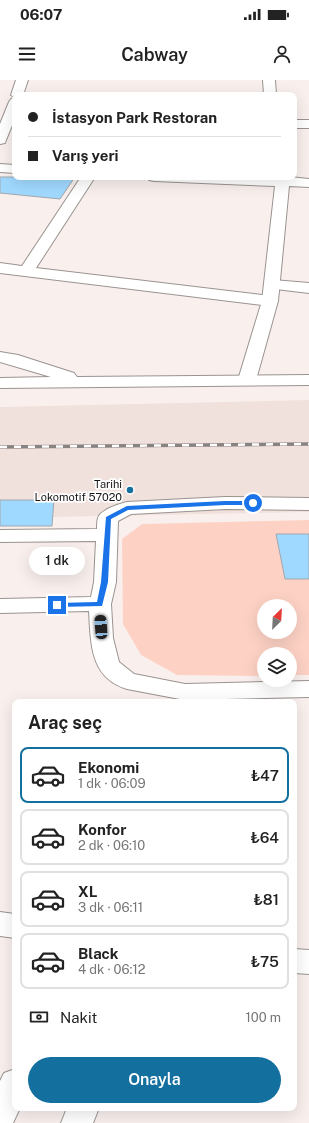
<!DOCTYPE html>
<html lang="tr">
<meta charset="utf-8">
<style>
:root{--surface:#fff;--page:#f6f6f6;--text:#222;--muted:#767676;--line:#e0e0e0;--accent:#136f9e}
body{margin:0;font-family:"Public Sans",sans-serif;background:var(--page);color:var(--text);height:100vh;display:flex;flex-direction:column;font-size:15px;white-space:nowrap}
*{box-sizing:border-box;margin:0}
p{font-size:13px;color:var(--muted)}
.icon{flex:none;width:22px;height:22px;fill:none;stroke:currentColor;stroke-width:2;stroke-linecap:round;stroke-linejoin:round}
.map{position:relative;flex:1;overflow:hidden}
.side{position:absolute;left:12px;top:619px;width:285px;height:412px;display:flex;flex-direction:column;background:var(--surface);border-radius:8px;box-shadow:0 4px 16px #0002}
.side>*{flex:none}
.guide{position:absolute;left:12px;top:12px;width:285px;height:88px;border-radius:8px;box-shadow:0 4px 16px #0002;display:grid;align-content:center;height:88px;padding:0 16px;background:var(--surface)}
.needle{width:26px;rotate:24deg}
.buttons{position:absolute;left:257px;top:519px;display:grid;gap:8px}
.buttons a{display:grid;place-items:center;width:40px;height:40px;border-radius:50%;background:var(--surface);box-shadow:0 4px 16px #0002;font-size:20px}
.end{position:absolute;width:18px;height:18px;margin:-9px;border:5px solid #1a73e8;background:#fff;box-shadow:0 0 0 2px #fff}
.from{border-radius:50%}
.bubble{position:absolute;height:28px;border-radius:14px;background:var(--surface);box-shadow:0 4px 16px #0002;font-size:13px;font-weight:600;line-height:28px;text-align:center}
.car{position:absolute;width:12px;height:24px;margin:-12px -6px;border-radius:5px;box-shadow:0 0 3px 1px #0007;background:linear-gradient(#222 24%,#8ab4d8 0 40%,#222 0 76%,#8ab4d8 0 86%,#222 0)}
.guide b{display:flex;align-items:center;gap:14px;height:38px;font-size:15px}
.guide b+b{border-top:1px solid var(--line)}
.guide i{width:10px;height:10px;background:var(--text)}
ul{padding:0;list-style:none}
li{display:flex;align-items:center;gap:12px;height:56px;margin:0 8px 6px;padding:0 8px;border:2px solid var(--line);border-radius:8px}
li div{flex:1}
li b{display:block;font-size:15px}
li em{font-style:normal;font-weight:600}
li.selected{border-color:var(--accent)}
li>.icon{width:36px;height:36px;stroke-width:1.5}
h2{padding:0 16px;font-size:18px;line-height:48px}
.pay{display:flex;align-items:center;gap:10px;height:44px;padding:0 16px;font-size:15px}
.pay p{margin-inline-start:auto}
.cta{display:flex;gap:8px;margin-top:auto;padding:8px 16px}
.cta a{flex:1;height:46px;border-radius:24px;background:var(--accent);color:#fff;font-size:16px;font-weight:600;line-height:46px;text-align:center}
.status{display:flex;justify-content:space-between;align-items:center;height:28px;padding:0 20px;background:var(--surface);direction:ltr}
.status svg{height:11px;fill:currentColor}
header{display:flex;justify-content:space-between;align-items:center;height:52px;padding:0 16px;background:var(--surface);font-size:18px;font-weight:600}
.map>svg:first-child{display:block}
.built{fill:#f1e1dc}
.green{fill:#fdd2c5;fill-rule:evenodd}
.building{fill:#a0d9ff;stroke:#a1a7ac}
.lines{fill:none;stroke-linecap:round;stroke-linejoin:round}
.street-casing{stroke:#9a9390;stroke-width:2}
.secondary-casing{stroke:#9a9390;stroke-width:2}
.street{fill:#fff;fill-rule:evenodd}
.secondary{fill:#fff;fill-rule:evenodd}
.rail-casing{stroke:#888281;stroke-width:3.5}
.rail{stroke:#fff;stroke-width:2.5;stroke-dasharray:7;stroke-linecap:butt}
.route{fill:#1a73e8}
.poi-dot{fill:#136f9e;stroke:#fff;stroke-width:1.5}
.labels{text-anchor:middle;dominant-baseline:central;stroke-width:3.5;stroke-linejoin:round;paint-order:stroke}
.poi-label{font-size:11px;fill:#171414;stroke:#fff;text-anchor:end}
</style>
<div class="status"><b>06:07</b><svg viewBox="0 0 49 12"><path d="M0 12V9h3v3zM5 12V6h3v6zM10 12V3h3v9zM15 12V0h3v12zM26 1h20v11H26zM47 4h2v5h-2z"/></svg></div>
<header><svg class="icon" aria-label="menu" viewBox="0 0 24 24"><path d="M4 6h16M4 12h16M4 18h16"/></svg>Cabway<svg class="icon" aria-label="person" viewBox="0 0 24 24"><circle cx="12" cy="8" r="4"/><path d="M4 21q1-7 8-7t8 7"/></svg></header>
<div class="map">
<svg width="309" height="1043" viewBox="0 0 309 1043">
<rect width="100%" height="100%" fill="#f9f0ee"/>
<path class="built" d="M309 320V432L0 438V327Z"/>
<path class="green" d="M309 440V595H290V574H264V596L177 595 141 575 123 544 122 459 142 444ZM264 526H290V552H264Z"/>
<path class="building" d="M0 97H75L60 119 0 113Z
M0 420H54L52 446H0Z
M276 454H309V499H285Z"/>
<g class="lines">
<defs>
<path id="street" d="M16 0H28L23 15H15V18L11 15Z
M15 18V38L6 60 5 63 0 64V44L9 22 11 19Z
M294 40H309V48H294Z
M81 97H95L36 188 270 216 276 218 278 221 276 224 270 226 0 193V183L22 186Z
M273 200 309 203V213L267 208 265 205 267 202Z
M0 272 18 275 74 293 77 297 309 295V305L0 308V298L51 297 0 282Z
M225 417 309 418V430L225 429 131 434 118 441 116 502 111 524 113 558 119 582 134 594 185 604 309 601V617L185 620 127 609C90 598 91 564 89 531L0 533V519L91 517 94 502 96 461 0 462V450L97 449C97 446 97 441 98 438 100 430 119 424 127 422Z
M0 832 15 834V858L0 856Z
M294 869 309 870V894L294 893Z
M15 989V1028H20L13 1043H0V1001L4 993Z
M67 1028H99L93 1043H61Z"/>
<path id="secondary" d="M263 0H275L276 15H264Z
M0 84 15 85V93L0 92Z
M147 97H290L309 99V107L289 106 278 221 256 300 253 304 247 305 241 304 238 300 262 221 275 106 154 101 149 100Z"/>
</defs>
<use href="#street" class="street-casing"/>
<use href="#secondary" class="secondary-casing"/>
<use href="#street" class="street"/>
<use href="#secondary" class="secondary"/>
<defs>
<path id="rail" d="M0 367 309 364"/>
</defs>
<use href="#rail" class="rail-casing"/>
<use href="#rail" class="rail"/>
</g>
<path class="route" d="M225 421H253L256 423 253 425H225L128 430 111 439 108 502 102 526 57 527 54 525 57 523 97 522 101 502 106 437 127 426Z"/>
<circle class="poi-dot" cx="130" cy="410" r="4"/>
<g class="labels">
<g class="poi-label">
<text x="122" y="404">Tarihi<tspan x="122" dy="13">Lokomotif 57020</tspan></text>
</g>
</g>
</svg>
<div class="buttons">
<a><svg class="needle" viewBox="-14 -14 28 28"><path d="M0-13l5 13h-10z" fill="#e53935"/><path d="M0 13l5-13h-10z" fill="#767676"/></svg></a>
<a><svg class="icon" aria-label="layers" viewBox="0 0 24 24"><path d="M12 4l9 5-9 5-9-5zM3 14l9 5 9-5"/></svg></a>
</div>
<i class="end from" style="left:253px;top:423px"></i>
<i class="end" style="left:57px;top:525px"></i>
<div class="bubble" style="left:29px;top:467px;width:56px">1 dk</div>
<i class="car" style="left:101px;top:547px;rotate:356deg"></i>
<div class="guide">
<b><i class="from"></i>İstasyon Park Restoran</b>
<b><i></i>Varış yeri</b>
</div>
<section class="side">
<h2>Araç seç</h2>
<ul>
<li class="selected"><svg class="icon" aria-label="car" viewBox="0 0 24 24"><path d="M5 17H2v-5l4-1 3-4h7l3 4 3 1v5h-3M9 17h6M6 11h13"/><circle cx="7" cy="17" r="2"/><circle cx="17" cy="17" r="2"/></svg><div><b>Ekonomi</b><p>1 dk · 06:09</p></div><em>₺47</em></li>
<li><svg class="icon" aria-label="car" viewBox="0 0 24 24"><path d="M5 17H2v-5l4-1 3-4h7l3 4 3 1v5h-3M9 17h6M6 11h13"/><circle cx="7" cy="17" r="2"/><circle cx="17" cy="17" r="2"/></svg><div><b>Konfor</b><p>2 dk · 06:10</p></div><em>₺64</em></li>
<li><svg class="icon" aria-label="car" viewBox="0 0 24 24"><path d="M5 17H2v-5l4-1 3-4h7l3 4 3 1v5h-3M9 17h6M6 11h13"/><circle cx="7" cy="17" r="2"/><circle cx="17" cy="17" r="2"/></svg><div><b>XL</b><p>3 dk · 06:11</p></div><em>₺81</em></li>
<li><svg class="icon" aria-label="car" viewBox="0 0 24 24"><path d="M5 17H2v-5l4-1 3-4h7l3 4 3 1v5h-3M9 17h6M6 11h13"/><circle cx="7" cy="17" r="2"/><circle cx="17" cy="17" r="2"/></svg><div><b>Black</b><p>4 dk · 06:12</p></div><em>₺75</em></li>
</ul>
<div class="pay"><svg class="icon" aria-label="cash" viewBox="0 0 24 24"><path d="M3 7h18v10H3z"/><circle cx="12" cy="12" r="2"/></svg>Nakit<p>100 m</p></div>
<div class="cta"><a>Onayla</a></div>
</section>
</div>
